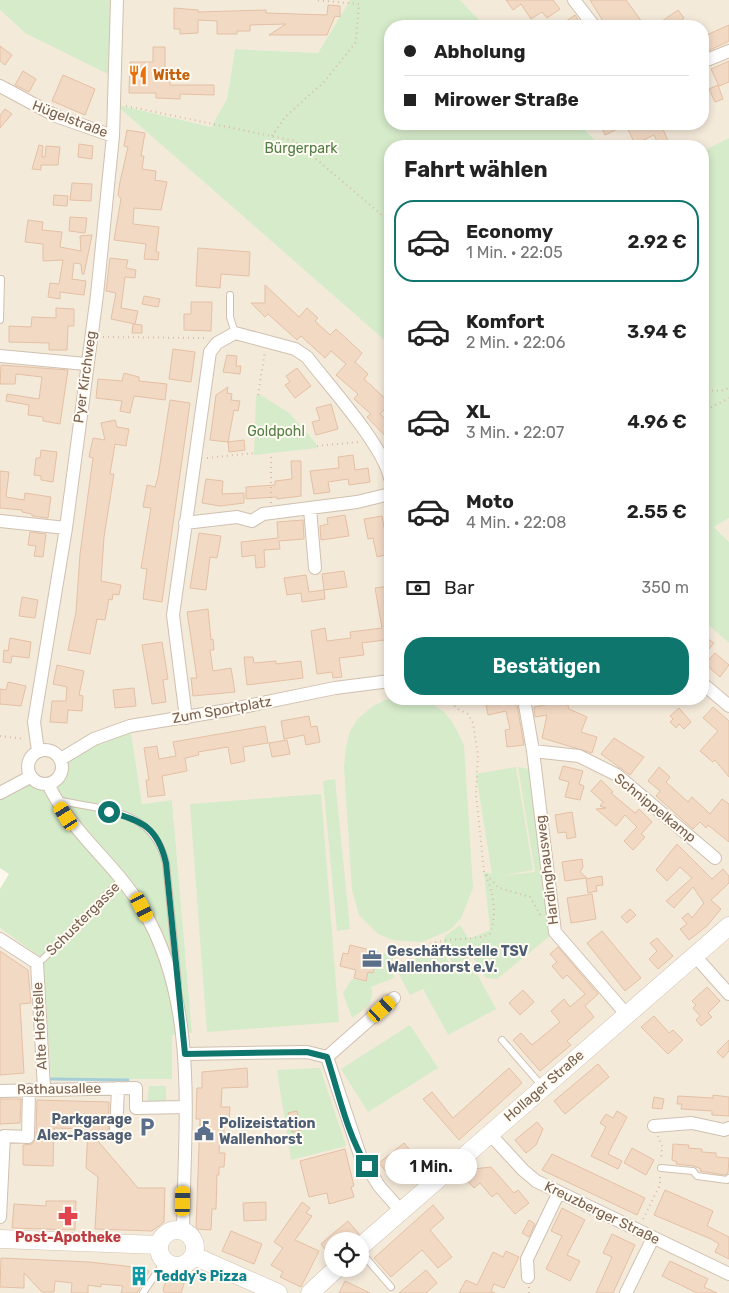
<!DOCTYPE html>
<html lang="de">
<meta charset="utf-8">
<style>
:root{--surface:#fff;--page:#f6f6f6;--text:#222;--muted:#767676;--line:#e0e0e0;--accent:#0f766e}
body{margin:0;font-family:Rubik,sans-serif;background:var(--page);color:var(--text);height:100vh;display:flex;flex-direction:column;font-size:19px;white-space:nowrap}
*{box-sizing:border-box;margin:0}
p{font-size:16px;color:var(--muted)}
.icon{flex:none;width:28px;height:28px;fill:none;stroke:currentColor;stroke-width:2;stroke-linecap:round;stroke-linejoin:round}
.map{position:relative;flex:1;overflow:hidden}
.drawer{position:absolute;left:384px;top:140px;width:325px;height:565px;display:flex;flex-direction:column;background:var(--surface);border-radius:20px;box-shadow:0 2px 8px #0003}
.drawer>*{flex:none}
.top-card{position:absolute;left:384px;top:20px;width:325px;height:110px;border-radius:20px;box-shadow:0 2px 8px #0003;display:grid;align-content:center;height:110px;padding:0 20px;background:var(--surface)}
.tools{position:absolute;left:324px;top:1232px;display:grid;gap:10px}
.tools a{display:grid;place-items:center;width:45px;height:45px;border-radius:50%;background:var(--surface);box-shadow:0 2px 8px #0003;font-size:25px}
.end{position:absolute;width:22px;height:22px;margin:-11px;border:6px solid #0f766e;background:#fff;box-shadow:0 0 0 2px #fff}
.from{border-radius:50%}
.bubble{position:absolute;height:35px;border-radius:18px;background:var(--surface);box-shadow:0 2px 8px #0003;font-size:16px;font-weight:600;line-height:35px;text-align:center}
.car{position:absolute;width:15px;height:30px;margin:-15px -8px;border-radius:6px;box-shadow:0 0 4px 1px #0007;background:linear-gradient(#f5c518 24%,#345 0 40%,#f5c518 0 76%,#345 0 86%,#f5c518 0)}
.top-card b{display:flex;align-items:center;gap:18px;height:48px;font-size:19px}
.top-card b+b{border-top:1px solid var(--line)}
.top-card i{width:12px;height:12px;background:var(--text)}
ul{padding:0;list-style:none}
li{display:flex;align-items:center;gap:15px;height:82px;margin:0 10px 8px;padding:0 10px;border:2px solid transparent;border-radius:20px}
li div{flex:1}
li b{display:block;font-size:19px}
li em{font-style:normal;font-weight:600}
li.active{border-color:var(--accent)}
li>.icon{width:45px;height:45px;stroke-width:1.5}
h2{padding:0 20px;font-size:22px;line-height:60px}
.pay{display:flex;align-items:center;gap:12px;height:55px;padding:0 20px;font-size:19px}
.pay p{margin-inline-start:auto}
.action{display:flex;gap:10px;margin-top:auto;padding:10px 20px}
.action a{flex:1;height:58px;border-radius:20px;background:var(--accent);color:#fff;font-size:20px;font-weight:600;line-height:58px;text-align:center}
.map>svg:first-child{display:block}
.residential{fill:#f4eada;fill-rule:evenodd}
.green{fill:#d5ebc9}
.lines{fill:none;stroke-linecap:round;stroke-linejoin:round}
.stream{stroke:#a6ced9;stroke-width:3}
.building{fill:#f2d9c4;stroke:#e4c0a4}
.lane-casing{stroke:#d0c0b0;stroke-width:8}
.street-casing{stroke:#d0c0b0;stroke-width:14}
.secondary-casing{stroke:#d3c1ae;stroke-width:19}
.path{stroke:#d8bca6;stroke-width:2;stroke-dasharray:1 4;stroke-linecap:butt}
.lane{stroke:#fff;stroke-width:6}
.street{stroke:#fff;stroke-width:12}
.secondary{stroke:#fff;stroke-width:18}
.route{stroke:#0f766e;stroke-width:6}
.labels{text-anchor:middle;dominant-baseline:central;stroke-width:4;stroke-linejoin:round;paint-order:stroke}
.food-label{font-size:14px;font-weight:bold;fill:#c56008;stroke:#fffbf3;text-anchor:start}
.street-label{font-size:14px;fill:#79604e;stroke:#fffbf3}
.park-label{font-size:14px;fill:#537e45;stroke:#fffbf3}
.service-label{font-size:14px;font-weight:bold;fill:#4e5e75;stroke:#fffbf3;text-anchor:start}
.health-label{font-size:14px;font-weight:bold;fill:#be3a42;stroke:#fffbf3}
.culture-label{font-size:14px;font-weight:bold;fill:#0d838f;stroke:#fffbf3;text-anchor:start}
</style>
<div class="map">
<svg width="729" height="1293" viewBox="0 0 729 1293">
<rect width="100%" height="100%" fill="#fdf7ec"/>
<path class="residential" d="M117 0H350L318 53 235 49 227 99 211 127 116 104 390 345V699H702L703 619 729 643V1293H0V928L43 959 172 1079V1035L192 1033 172 800 142 804 130 726 62 765 60 776 52 783 41 784 32 779 0 793V10L25 33ZM470 960 448 1035 423 989ZM332 1241H360V1269H332Z
M460 0H729V138L703 151 702 146H601L579 124H702V26H485Z
M729 518V542L714 527Z"/>
<path class="green" d="M0 0H117L116 78 25 33 0 10Z
M350 0H460L485 26H390V124H579L601 146H390V345L115 104 211 127 227 99 235 49 318 53Z
M729 138V518L714 527 729 542V643L702 619 703 151Z
M259 394 289 413 316 443 317 448 254 455 256 396Z
M388 699H421L431 703 444 712 453 723 464 745 473 888 461 918 450 930 422 942 392 940 378 934 359 915 352 890 344 767 346 747 350 731 358 719 373 706Z
M130 726 142 804 172 800 192 1033 172 1035V1079H51L43 959 0 928V889L9 874 0 868V793L32 779 41 784 52 783 61 773V759Z
M516 767 533 870 500 876 535 872 518 767 535 770 555 932 497 979 486 978 472 956 453 965 443 945 445 936 460 925 469 939 490 930 484 872 492 874 476 774Z
M335 779 350 929 337 931 323 781Z
M321 794 339 1022 207 1032 190 804Z
M440 946 452 968 469 959 496 1009 448 1035 423 989 410 995 396 969Z
M378 952 392 954 394 978 371 987C376 1003 364 1009 352 1018L343 993 352 979 366 981 368 972 373 973Z
M410 1025 438 1068 368 1112 341 1069Z
M320 1068 346 1146 291 1160 277 1070Z
M149 1086H166V1103L147 1104Z"/>
<g class="lines">
<path class="stream" d="M51 1079 128 1080"/>
</g>
<path class="building" d="M506 0H553L560 9 547 18 542 12 531 19 521 4 513 10Z
M590 0H626L645 26H606Z
M328 5 340 6V17L335 16 327 35H269L286 24 250 25V31H237V34H217V21L198 20V33L180 34V29H174V8L198 10V12L266 10V13L327 15Z
M678 10 684 18 673 26H655Z
M575 15 582 26H559Z
M729 25V41L708 51 702 37Z
M0 46 12 55 5 65 0 61Z
M153 47H165V68H170V85H214V95L180 94V99L156 98V93H129L130 62H153Z
M729 61V82L719 86 711 69Z
M23 71 36 79 29 92 15 85Z
M63 75 95 89 85 115 52 101Z
M718 85 723 99 715 102 709 89Z
M5 109 12 114 0 128V115Z
M600 124H661L670 146H659L654 135 635 144 626 125 605 135Z
M127 130 145 133 141 156H144L142 169 156 171 155 180 167 182 161 210 134 208 133 224 159 227 156 252H159L158 260 144 259 146 244 114 240 121 199 118 195 120 182 128 147 124 146Z
M79 144 93 146 92 159 78 157Z
M39 145 43 146 42 157H45L46 146 60 147 58 165H41V170L32 169Z
M72 183 92 184 91 201 70 200Z
M54 195 68 196 67 206 53 205Z
M70 217 87 218 85 233 69 231Z
M28 220 43 222 42 230 62 232 60 247 81 251 80 236 92 235 84 274H82L81 264 74 263 72 279 86 281 84 295 60 292V299L48 297 50 283 59 284 63 260 43 261V244L25 242Z
M198 248 250 252 249 276 221 274 220 288 196 286Z
M110 258 128 260 126 268 136 270 135 278 125 277 121 308 138 311 135 324 111 319 116 293 106 291Z
M265 285 299 317 307 308 318 318 315 321 330 335 336 329 362 353 355 362 368 374 364 379 390 403 380 414 390 423V441L367 417 371 414 354 399 358 394 336 375 346 364 331 351 325 358 301 336 297 340 268 314 265 317 251 303H265Z
M144 296 160 299 158 307 142 304Z
M191 302H212L211 331 184 330V314H191Z
M56 308 74 309V326H68L67 350H49V343L9 342V326L31 327 32 317 56 318Z
M133 324 142 325V333H132Z
M173 349 195 352 191 382 169 379Z
M227 355 237 356 236 366H241L240 374 223 372Z
M1 365 68 370 60 424 43 421V417L28 415 29 405 6 401 7 394 39 399 42 377 16 374 15 384H0Z
M297 368 311 386 295 398 285 385 290 382 286 376Z
M124 373 139 377V381L167 384 165 400 134 396 130 413 120 411 122 401 96 398 98 379 122 381Z
M228 387 227 393 232 394 231 400 240 401 238 411 234 410 228 442 210 440 216 395Z
M170 400 190 403 162 602 143 599 147 569 141 568 151 508 143 507 147 485 155 487 158 477Z
M331 404 338 429 316 435 312 422 320 420 316 408Z
M115 420 117 427 129 429 126 446 115 444 110 474H114L104 537 101 581 121 585 119 595 113 594 112 600 109 599 105 620 97 619 90 654 68 650 76 612 80 554 93 458 89 457 93 438 105 440 101 423Z
M244 440 245 450 229 452 228 442Z
M41 450 57 452 53 482 41 480V476L34 475 36 458H40Z
M353 455 355 470 368 468 370 482 349 485 348 479 328 482 330 492 314 494 310 471 339 468 338 457Z
M291 461H301V496L277 499V497L246 499V487L275 485V481L292 479Z
M0 471 9 472 6 497 24 500 25 493 51 497 48 518 32 516V514L22 512V510L0 508Z
M206 479 223 481 222 494 244 493V503L220 506 202 503Z
M345 515 349 536 321 540 320 526 328 524 327 518Z
M382 516 389 554 377 557 373 538 368 539 364 519Z
M303 520 304 539 279 541 280 549 264 550 265 567 256 568 255 555 242 557 241 542 278 538 277 522Z
M30 532 46 534 43 557 34 556 36 546 28 545Z
M199 533 221 536 217 558 210 557 206 590 190 588Z
M344 571 347 587 324 590 322 574Z
M306 575 309 592 324 590 325 599 302 602 301 593 287 595 284 578Z
M390 586V648H386L384 640 362 643 364 655 339 658 342 677 333 678 332 672 317 674 311 631 325 628 327 641 351 638 350 632 382 628 375 588Z
M22 597 38 600 35 618 19 616Z
M208 609 211 640 213 639 214 650H210L213 671 231 668 235 692 193 696 191 678H197L187 612Z
M702 635 714 643 708 650 702 646Z
M10 638 31 642 29 658 12 656 11 663 3 662 4 650 8 651Z
M162 642 168 679 163 680 166 702 152 704 142 645Z
M715 653 729 665 720 677 705 664Z
M244 657H253L254 663 276 661V664L301 661 303 678 247 685Z
M57 665 84 671 79 695 83 696 82 711 68 710 67 723 50 722 52 701H66L67 687 53 684Z
M8 682 26 686 21 706 0 704V689L6 690Z
M134 688 136 706 115 708 113 690Z
M485 699H516L524 745 507 747 505 730 510 729 506 711 488 715Z
M554 699H566L569 709 587 717 581 732 597 737 592 753 542 738 547 715 535 717 534 707 550 704 549 700Z
M713 707 729 721V777L715 760 713 762 700 751 718 731 703 718Z
M679 708 691 722 684 729 679 724 676 728 670 722 673 719 670 716Z
M309 716 311 727 317 726 320 742 306 745 304 735 284 739 281 721Z
M265 726 268 743 243 747 245 761 231 764 228 747 198 752 199 755 185 758 187 771 162 776 165 795 148 797 146 780H149L144 748 157 746 159 759 176 756 173 742Z
M614 738 644 757 630 775 601 754Z
M287 740 290 754 272 757 269 743Z
M563 766 583 771 579 784 584 786 580 800 565 797 569 782 559 779Z
M659 767 670 777 666 782 688 802 692 797 710 814 722 799 729 804V842L708 825 706 828 700 822 693 829 656 796 660 791 648 781Z
M601 780 613 792 611 793 635 813 639 809 652 822 641 834 645 837 633 850 624 841 637 827 625 815 616 826 596 809 606 808 600 806 603 802 591 791Z
M572 812 576 837 567 839 566 832 558 833 555 815Z
M677 844 712 879 723 869 729 876V883L711 900 721 909 707 926 689 940 680 929 687 924 682 918 688 913 692 918 704 903 693 887 674 908 666 901 692 878 680 867 667 881 656 870Z
M582 859 583 867 580 872 587 878 565 881 562 862Z
M602 876 603 885 596 886 597 891 588 893 586 879Z
M592 894 596 919 571 923 567 898Z
M630 909 636 915 627 923 621 917Z
M602 931 641 978 625 991 587 943Z
M657 938 673 956 658 969 649 959 657 951 650 943Z
M350 945 378 952 373 973 368 972 366 981 354 978 356 970 340 966 343 953 348 954Z
M558 947 598 994 585 1006 594 1017 567 1041 571 1045 540 1071 513 1040 521 1033 532 1045 560 1022 551 1011 564 999 570 1007 585 994 567 975 563 979 552 966 557 962 550 954Z
M0 951 28 970 31 1003 20 1004 24 1073 0 1075Z
M707 987 720 1001 708 1013 712 1017 701 1026 696 1020 700 1016 693 1008 696 1005 692 1001Z
M523 990 534 1002 520 1015 509 1003Z
M654 1016 669 1033 673 1030 683 1040 668 1054 641 1027Z
M729 1040V1051L723 1058 717 1052Z
M598 1064 609 1077 565 1114 554 1101Z
M247 1068 248 1087 222 1088 221 1107H230L229 1120H224V1136H220L219 1153H225L224 1167H219V1175H217L216 1209H212L211 1230 196 1229 200 1119H196L197 1088H202V1072Z
M509 1068 522 1083 459 1140 423 1099 432 1092 453 1118Z
M713 1095 729 1097V1116L712 1115V1111L681 1109 682 1104H677L678 1096 713 1098Z
M654 1097 664 1099 662 1109 652 1108Z
M0 1099H21L20 1123 0 1124Z
M37 1100 109 1102 108 1132 111 1141 97 1140 138 1188H165L164 1222 152 1231 95 1229 98 1177 86 1168 88 1129 54 1128 53 1166 23 1165V1145L32 1144 36 1138Z
M297 1111 302 1130 292 1132 288 1113Z
M617 1111 627 1117 608 1154 622 1161 618 1169 591 1156 606 1127 600 1123 606 1114 613 1118Z
M537 1122 543 1129 536 1145 526 1153 515 1140Z
M404 1143 418 1160 393 1180 379 1163Z
M673 1144 689 1145 688 1148 702 1149V1152L716 1153V1157L729 1158 728 1173 725 1175 700 1171 701 1169 694 1166 676 1164 677 1162 672 1160Z
M632 1148 654 1160 646 1175 624 1163Z
M345 1149 354 1186 351 1187 354 1197 329 1204 327 1193 309 1197 300 1161Z
M552 1154 645 1198 637 1215 542 1170Z
M491 1167 514 1193 518 1190 529 1203 515 1214 497 1193 492 1197 480 1183 474 1188 464 1177 473 1169Z
M665 1190 713 1211 707 1226 729 1237V1259L715 1252 719 1244 711 1239 654 1215Z
M46 1201H76L75 1230 12 1228 14 1204 46 1206Z
M266 1202V1220L244 1221 243 1203Z
M302 1202 310 1208 306 1213 312 1216 295 1240 319 1251 301 1287 280 1277 283 1272 271 1265 283 1248 274 1242Z
M433 1205 444 1218 430 1230 452 1257 438 1268 422 1250 391 1277 374 1258Z
M562 1208 585 1220 567 1255 580 1261 570 1281 546 1269 562 1236 551 1231Z
M529 1220 535 1224 529 1237 522 1233Z
M348 1221 359 1234 351 1241H332V1258L321 1244Z
M231 1231 262 1244 254 1264 222 1251Z
M612 1234 635 1245 613 1293H596L612 1257 603 1253Z
M506 1251 519 1257 504 1288 494 1284 491 1291 495 1293H459L466 1280 477 1285 493 1252 503 1257Z
M1 1258 89 1262 134 1267 149 1271 137 1293H121L123 1286 101 1284V1287L88 1285V1293H71L72 1283 55 1281 54 1292H42L24 1273V1288L0 1287Z
M670 1261 708 1279 704 1287 717 1293H697L662 1276Z
M426 1270 437 1283 426 1293H399Z
M168 1275 185 1280 181 1293H165L163 1290Z
M345 1281 370 1293H339Z"/>
<g class="lines">
<defs>
<path id="lane" d="M230 295V317L235 333
M0 320 1 279
M57 800C104 811 153 808 166 863L178 983
M43 959 122 879
M502 1040 542 1086
M661 1168 693 1171 697 1176 727 1180 729 1178
M360 1251 391 1287
M143 1293 164 1262"/>
<path id="street" d="M574 0 594 26
M702 62 729 51
M0 86 56 116 113 136
M0 356 86 364
M310 509 315 568
M0 521 66 528
M185 523 237 517 252 521 263 514 357 502 390 494
M702 683 729 706
M524 699 533 751 555 932 627 1015
M186 718 173 615 210 352 217 343 235 333 295 349 307 357C329 386 383 445 390 478
M28 767a17 17 0 1 1 34 0a17 17 0 1 1-34 0Z
M38 751 34 722 66 528 97 295 113 136 117 0
M533 751 579 756 617 775 715 858
M61 759 94 739 130 726 228 710 335 688 390 681
M48 784C72 834 114 862 142 908 200 1004 184 1123 183 1231
M0 793 30 777
M0 939 37 963 44 1089
M695 956 729 994
M185 1054 307 1052 327 1057 360 1155 379 1186 401 1211
M327 1057 394 998
M0 1091 136 1088V1108L185 1107
M654 1126 692 1123 724 1130 729 1128
M116 1132 118 1088
M489 1133 523 1170 536 1181 729 1274
M0 1217 4 1136 28 1137 29 1090
M528 1277 527 1259 559 1192
M626 1293 653 1238"/>
<path id="secondary" d="M159 1248a18 18 0 1 1 36 0a18 18 0 1 1-36 0Z
M0 1239 159 1245
M360 1247 729 926
M194 1256 278 1293
M310 1293 336 1269"/>
</defs>
<use href="#lane" class="lane-casing"/>
<use href="#street" class="street-casing"/>
<use href="#secondary" class="secondary-casing"/>
<path class="path" d="M126 106 295 141 390 222
M272 136 285 117 324 82 356 42 359 4 314 0
M103 337 205 338
M702 390 721 391 729 388
M258 395 265 352
M702 412 729 398
M317 446 359 442
M207 458 254 453
M271 503V453
M447 699 458 709 468 714 473 723 478 755 476 794 484 872 499 888 530 897 541 916
M0 736 25 739
M391 949C410 950 424 945 442 941 458 938 475 940 490 934 497 913 494 894 485 874
M658 1136 662 1146 661 1160
M643 1219 660 1185V1175
M529 1287V1293"/>
<use href="#lane" class="lane"/>
<use href="#street" class="street"/>
<use href="#secondary" class="secondary"/>
</g>
<g class="lines">
<path class="route" d="M109 812C142 820 158 828 166 863L185 1054 307 1052 327 1057C339 1094 347 1134 367 1166"/>
</g>
<defs>
<symbol id="restaurant-bare" viewBox="-9 -9 18 18"><path d="M-5-6h1v4h1v-4h1v4h1v-4h1v5L-1.5 .5V6h-2V.5L-5-1ZM5-6V6H3V1.5H1.5Q1.5-4 5-6Z" fill="#e8710a" stroke="#fffbf3" stroke-width="2.5" paint-order="stroke"/></symbol>
<symbol id="office-bare" viewBox="-9 -9 18 18"><path d="M-6-3h4V-5.5h4V-3h4V5H-6ZM-1-4.5V-3h2v-1.5ZM-6 0V1H6V0Z" fill="#5c6f8a" stroke="#fffbf3" stroke-width="2.5" paint-order="stroke"/></symbol>
<symbol id="parking-bare" viewBox="-9 -9 18 18"><path d="M-3.5-5.5H1a3.5 3.5 0 0 1 0 7H-1V5.5H-3.5ZM-1-3.4V-.6H.8a1.4 1.4 0 0 0 0-2.8Z" fill="#5c6f8a" stroke="#fffbf3" stroke-width="2.5" paint-order="stroke"/></symbol>
<symbol id="civic-bare" viewBox="-9 -9 18 18"><path d="M-.6-6.5H3V-4.5H.6V-3L4-1V1h2V6H-6V1h2V-1L-.6-3ZM-1.2 2.5V6h2.4V2.5Z" fill="#5c6f8a" stroke="#fffbf3" stroke-width="2.5" paint-order="stroke"/></symbol>
<symbol id="pharmacy-bare" viewBox="-9 -9 18 18"><path d="M-2-6h4v4h4v4h-4v4h-4v-4h-4v-4h4Z" fill="#e0444e" stroke="#fffbf3" stroke-width="2.5" paint-order="stroke"/></symbol>
<symbol id="building-bare" viewBox="-9 -9 18 18"><path d="M-4-6H4V6H1V3H-1V6H-4ZM-2.5-4.3h1.7v1.8h-1.7ZM.8-4.3h1.7v1.8H.8ZM-2.5-1h1.7V.8h-1.7ZM.8-1h1.7V.8H.8Z" fill="#0f9aa8" stroke="#fffbf3" stroke-width="2.5" paint-order="stroke"/></symbol>
</defs>
<g fill-rule="evenodd">
<use href="#restaurant-bare" x="124" y="61" width="28" height="28"/>
<use href="#office-bare" x="358" y="945" width="28" height="28"/>
<use href="#parking-bare" x="133" y="1113" width="28" height="28"/>
<use href="#civic-bare" x="190" y="1117" width="28" height="28"/>
<use href="#pharmacy-bare" x="54" y="1202" width="28" height="28"/>
<use href="#building-bare" x="125" y="1262" width="28" height="28"/>
</g>
<g class="labels">
<g class="food-label">
<text x="153" y="75">Witte</text>
</g>
<g class="street-label">
<text transform="translate(70 119) rotate(21)">Hügelstraße</text>
<text transform="translate(85 377) rotate(-82)">Pyer Kirchweg</text>
<text transform="translate(222 710) rotate(-10)">Zum Sportplatz</text>
<text transform="translate(655 808) rotate(39)">Schnippelkamp</text>
<text transform="translate(547 870) rotate(-97)">Hardinghausweg</text>
<text transform="translate(83 919) rotate(-45)">Schustergasse</text>
<text transform="translate(40 1026) rotate(-93)">Alte Hofstelle</text>
<text transform="translate(544 1086) rotate(-41)">Hollager Straße</text>
<text transform="translate(59 1089) rotate(-1)">Rathausallee</text>
<text transform="translate(602 1213) rotate(26)">Kreuzberger Straße</text>
</g>
<g class="park-label">
<text x="301" y="148">Bürgerpark</text>
<text x="276" y="431">Goldpohl</text>
</g>
<g class="service-label">
<text x="387" y="951">Geschäftsstelle TSV<tspan x="387" dy="16">Wallenhorst e.V.</tspan></text>
<text x="132" y="1119" text-anchor="end">Parkgarage<tspan x="132" dy="16">Alex-Passage</tspan></text>
<text x="219" y="1123">Polizeistation<tspan x="219" dy="16">Wallenhorst</tspan></text>
</g>
<g class="health-label">
<text x="68" y="1237">Post-Apotheke</text>
</g>
<g class="culture-label">
<text x="154" y="1276">Teddy's Pizza</text>
</g>
</g>
</svg>
<div class="tools">
<a><svg class="icon" aria-label="locate" viewBox="0 0 24 24"><circle cx="12" cy="12" r="6"/><path d="M12 2v4M12 18v4M2 12h4M18 12h4"/></svg></a>
</div>
<i class="end from" style="left:109px;top:812px"></i>
<i class="end" style="left:367px;top:1166px"></i>
<div class="bubble" style="left:385px;top:1149px;width:92px">1 Min.</div>
<i class="car" style="left:66px;top:816px;rotate:328deg"></i>
<i class="car" style="left:142px;top:907px;rotate:153deg"></i>
<i class="car" style="left:382px;top:1009px;rotate:48deg"></i>
<i class="car" style="left:183px;top:1201px;rotate:1deg"></i>
<div class="top-card">
<b><i class="from"></i>Abholung</b>
<b><i></i>Mirower Straße</b>
</div>
<section class="drawer">
<h2>Fahrt wählen</h2>
<ul>
<li class="active"><svg class="icon" aria-label="car" viewBox="0 0 24 24"><path d="M5 17H2v-5l4-1 3-4h7l3 4 3 1v5h-3M9 17h6M6 11h13"/><circle cx="7" cy="17" r="2"/><circle cx="17" cy="17" r="2"/></svg><div><b>Economy</b><p>1 Min. · 22:05</p></div><em>2.92 €</em></li>
<li><svg class="icon" aria-label="car" viewBox="0 0 24 24"><path d="M5 17H2v-5l4-1 3-4h7l3 4 3 1v5h-3M9 17h6M6 11h13"/><circle cx="7" cy="17" r="2"/><circle cx="17" cy="17" r="2"/></svg><div><b>Komfort</b><p>2 Min. · 22:06</p></div><em>3.94 €</em></li>
<li><svg class="icon" aria-label="car" viewBox="0 0 24 24"><path d="M5 17H2v-5l4-1 3-4h7l3 4 3 1v5h-3M9 17h6M6 11h13"/><circle cx="7" cy="17" r="2"/><circle cx="17" cy="17" r="2"/></svg><div><b>XL</b><p>3 Min. · 22:07</p></div><em>4.96 €</em></li>
<li><svg class="icon" aria-label="car" viewBox="0 0 24 24"><path d="M5 17H2v-5l4-1 3-4h7l3 4 3 1v5h-3M9 17h6M6 11h13"/><circle cx="7" cy="17" r="2"/><circle cx="17" cy="17" r="2"/></svg><div><b>Moto</b><p>4 Min. · 22:08</p></div><em>2.55 €</em></li>
</ul>
<div class="pay"><svg class="icon" aria-label="cash" viewBox="0 0 24 24"><path d="M3 7h18v10H3z"/><circle cx="12" cy="12" r="2"/></svg>Bar<p>350 m</p></div>
<div class="action"><a>Bestätigen</a></div>
</section>
</div>
